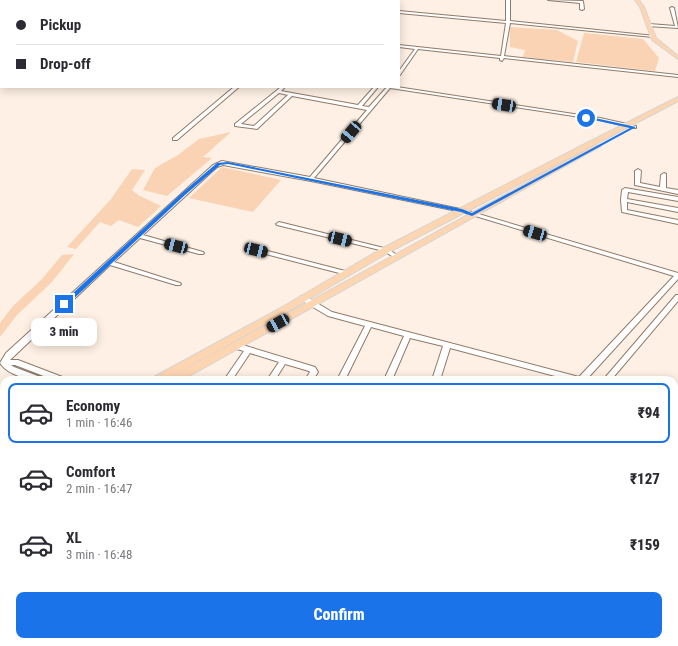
<!DOCTYPE html>
<meta charset="utf-8">
<style>
:root{--surface:#fff;--page:#f7f7f7;--text:#2b2b33;--muted:#7c7c81;--line:#e1e1e2;--accent:#1a73e8}
body{margin:0;font-family:"Roboto Condensed",sans-serif;background:var(--page);color:var(--text);height:100vh;display:flex;flex-direction:column;font-size:15px;white-space:nowrap}
*{box-sizing:border-box;margin:0}
p{font-size:13px;color:var(--muted)}
.icon{flex:none;width:22px;height:22px;fill:none;stroke:currentColor;stroke-width:2;stroke-linecap:round;stroke-linejoin:round}
.map{position:relative;flex:1;overflow:hidden}
.drawer{position:absolute;left:0px;top:376px;width:678px;height:270px;display:flex;flex-direction:column;background:var(--surface);border-radius:12px 12px 0 0;box-shadow:0 2px 10px #0003}
.drawer>*{flex:none}
.guide{position:absolute;left:0px;top:0px;width:400px;height:88px;box-shadow:0 2px 10px #0003;display:grid;align-content:center;height:88px;padding:0 16px;background:var(--surface)}
.end{position:absolute;width:18px;height:18px;margin:-9px;border:5px solid #1a73e8;background:#fff;box-shadow:0 0 0 2px #fff}
.from{border-radius:50%}
.bubble{position:absolute;height:28px;border-radius:8px;background:var(--surface);box-shadow:0 2px 10px #0003;font-size:13px;font-weight:800;line-height:28px;text-align:center}
.car{position:absolute;width:12px;height:24px;margin:-12px -6px;border-radius:5px;box-shadow:0 0 3px 1px #0007;background:linear-gradient(#222 24%,#8ab4d8 0 40%,#222 0 76%,#8ab4d8 0 86%,#222 0)}
.guide b{display:flex;align-items:center;gap:14px;height:38px;font-size:15px}
.guide b+b{border-top:1px solid var(--line)}
.guide i{width:10px;height:10px;background:var(--text)}
ul{padding:7px 0 0;list-style:none}
li{display:flex;align-items:center;gap:12px;height:60px;margin:0 8px 6px;padding:0 8px;border:2px solid transparent;border-radius:8px}
li div{flex:1}
li b{display:block;font-size:15px}
li em{font-style:normal;font-weight:800}
li.current{border-color:var(--accent)}
li>.icon{width:36px;height:36px;stroke-width:1.5}
.action{display:flex;gap:8px;margin-top:auto;padding:8px 16px}
.action a{flex:1;height:46px;border-radius:8px;background:var(--accent);color:#fff;font-size:16px;font-weight:800;line-height:46px;text-align:center}
.map>svg:first-child{display:block}
.green{fill:#f9d3b3}
.lines{fill:none;stroke-linecap:round;stroke-linejoin:round}
.minor-casing{stroke:#907b69;stroke-width:2}
.major-casing{stroke:#d6d5d3;stroke-width:2}
.minor{fill:#fff;fill-rule:evenodd}
.major{fill:#fed5b1;fill-rule:evenodd}
.route{fill:#1a73e8}
</style>
<div class="map">
<svg width="678" height="646" viewBox="0 0 678 646">
<rect width="100%" height="100%" fill="#fef0e4"/>
<path class="green" d="M510 27 557 30 578 41 573 62 523 57 525 50 510 47Z
M584 33 643 39 659 58 655 71 576 62Z
M231 132 203 157 212 158 167 196 143 190 155 168 178 155 199 139Z
M222 167 281 180 253 212 189 198Z
M132 169 145 170 132 190 138 195 161 206 138 227 119 220 111 226 100 222 76 249 67 247 111 199Z
M74 254 52 282 17 315 0 337V323L13 306 42 279 62 255Z"/>
<g class="lines">
<defs>
<path id="minor" d="M340 0H344L339 1Z
M506 0H510V21L655 36 653 37 510 23 504 56 678 75V77L504 58 502 61 500 60V58L418 49 400 75H399V71L415 49 399 47V45L501 56 506 23 399 13V11L506 21Z
M548 0 583 1 584 9 582 10 580 9V3Z
M0 4H1V6H0Z
M672 7 674 8 678 28 648 26 649 24 675 26 670 8Z
M234 87H239L177 140H173V138Z
M281 87H285L281 91 358 105 374 87H378L362 106 369 107 387 87H397L600 118 636 126V128H634L600 120 390 88 314 178 465 210 678 273V279L586 380H570L450 348 440 380H432L443 346 410 338 392 380H384L404 336 371 327 345 380H337L365 326 328 316 301 300 300 298 301 296H305L332 312 579 377 674 276 462 212 311 181 223 165 217 167 143 235 203 252 204 253 203 254H199L140 238 114 262 180 283 181 284 180 285H176L110 265 10 360H18L65 378 66 380H54L15 365H11L14 367 43 378 44 380C29 380 9 376 0 363L6 353 213 165 222 161 310 177 367 110 292 96 257 129 235 126V124ZM279 93 288 95 254 126 241 124Z
M638 169 641 171 640 183 660 187 661 175 664 173 666 174V188L678 190V194L635 185V171Z
M625 188 678 197V201L628 192 627 199 678 208V212L627 202V210L678 220V224L622 212 621 200 622 190Z
M279 222 388 249 400 257 399 258H395L384 251 277 225 276 224Z
M256 248 349 272 350 273 347 275 254 251 253 250Z
M676 295H678V301L611 380H603Z
M236 343 315 367 318 372 313 380H305L310 372 309 371 285 364 275 380H267L279 362 250 353 232 380H224L244 351 233 348 232 346 233 344Z
M674 407 678 408V414L674 413Z
M674 586 678 588V598L674 596Z
M112 642H124L125 645 126 642H138L137 646H113Z
M319 642H332L331 646H318Z
M339 642H352L351 646H338Z
M493 642H503L504 646H494Z"/>
<path id="major" d="M635 0H639L644 7 656 38 678 56V59L652 40 640 7Z
M678 97V101L389 252 285 313 165 380H152L154 377 279 309 383 248 581 146Z
M596 145 601 146 182 380H169L171 377Z
M4 477V500L0 501V478Z"/>
</defs>
<use href="#minor" class="minor-casing"/>
<use href="#major" class="major-casing"/>
<use href="#minor" class="minor"/>
<use href="#major" class="major"/>
</g>
<path class="route" d="M586 116 636 127 472 216 461 212 228 164 220 165 185 195 67 305 61 304 182 193 217 163 228 162 462 209 472 213 630 128 585 118Z"/>
</svg>
<i class="end from" style="left:586px;top:118px"></i>
<i class="end" style="left:64px;top:304px"></i>
<div class="bubble" style="left:31px;top:318px;width:66px">3 min</div>
<i class="car" style="left:504px;top:105px;rotate:279deg"></i>
<i class="car" style="left:351px;top:132px;rotate:220deg"></i>
<i class="car" style="left:535px;top:233px;rotate:286deg"></i>
<i class="car" style="left:340px;top:239px;rotate:104deg"></i>
<i class="car" style="left:176px;top:246px;rotate:285deg"></i>
<i class="car" style="left:256px;top:250px;rotate:104deg"></i>
<i class="car" style="left:278px;top:323px;rotate:241deg"></i>
<div class="guide">
<b><i class="from"></i>Pickup</b>
<b><i></i>Drop-off</b>
</div>
<section class="drawer">
<ul>
<li class="current"><svg class="icon" aria-label="car" viewBox="0 0 24 24"><path d="M5 17H2v-5l4-1 3-4h7l3 4 3 1v5h-3M9 17h6M6 11h13"/><circle cx="7" cy="17" r="2"/><circle cx="17" cy="17" r="2"/></svg><div><b>Economy</b><p>1 min · 16:46</p></div><em>₹94</em></li>
<li><svg class="icon" aria-label="car" viewBox="0 0 24 24"><path d="M5 17H2v-5l4-1 3-4h7l3 4 3 1v5h-3M9 17h6M6 11h13"/><circle cx="7" cy="17" r="2"/><circle cx="17" cy="17" r="2"/></svg><div><b>Comfort</b><p>2 min · 16:47</p></div><em>₹127</em></li>
<li><svg class="icon" aria-label="car" viewBox="0 0 24 24"><path d="M5 17H2v-5l4-1 3-4h7l3 4 3 1v5h-3M9 17h6M6 11h13"/><circle cx="7" cy="17" r="2"/><circle cx="17" cy="17" r="2"/></svg><div><b>XL</b><p>3 min · 16:48</p></div><em>₹159</em></li>
</ul>
<div class="action"><a>Confirm</a></div>
</section>
</div>
